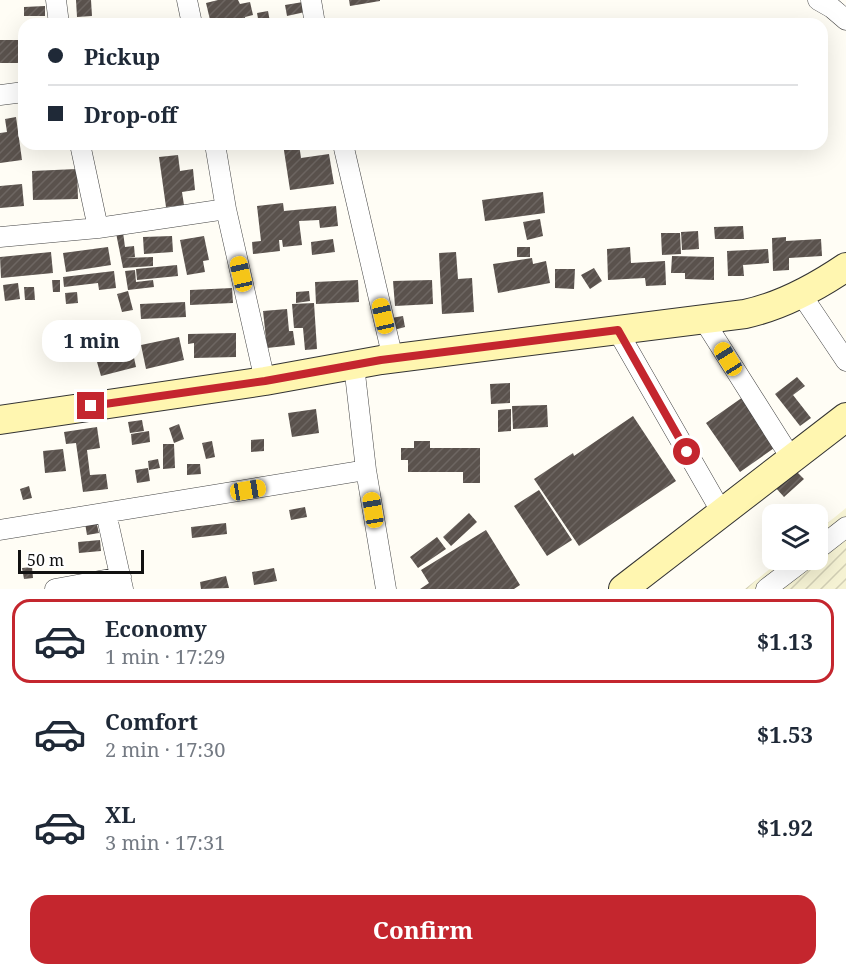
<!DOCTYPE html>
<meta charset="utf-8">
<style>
:root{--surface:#fff;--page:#f6f6f7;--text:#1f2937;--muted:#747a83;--line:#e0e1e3;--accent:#c4262e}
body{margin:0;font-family:"Noto Serif",serif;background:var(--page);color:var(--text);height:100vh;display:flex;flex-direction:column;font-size:22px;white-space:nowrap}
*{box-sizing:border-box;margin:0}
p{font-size:20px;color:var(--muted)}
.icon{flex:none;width:33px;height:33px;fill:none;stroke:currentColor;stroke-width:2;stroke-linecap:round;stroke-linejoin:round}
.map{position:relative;height:589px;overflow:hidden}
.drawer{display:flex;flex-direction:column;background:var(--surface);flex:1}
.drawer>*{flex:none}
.guide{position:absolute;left:18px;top:18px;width:810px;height:132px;border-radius:18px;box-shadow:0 6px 24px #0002;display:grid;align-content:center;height:132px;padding:0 30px;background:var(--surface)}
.controls{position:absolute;left:762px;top:504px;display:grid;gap:12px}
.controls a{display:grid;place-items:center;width:66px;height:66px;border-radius:12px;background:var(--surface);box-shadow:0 6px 24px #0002;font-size:30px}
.scale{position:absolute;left:18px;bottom:15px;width:126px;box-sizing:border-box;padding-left:6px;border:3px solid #111;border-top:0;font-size:16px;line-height:21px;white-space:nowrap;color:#111;-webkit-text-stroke:4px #fff;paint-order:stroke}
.end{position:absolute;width:27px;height:27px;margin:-14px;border:8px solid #c4262e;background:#fff;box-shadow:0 0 0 3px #fff}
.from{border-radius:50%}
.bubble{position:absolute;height:42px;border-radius:18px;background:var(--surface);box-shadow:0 6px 24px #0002;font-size:20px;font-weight:700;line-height:42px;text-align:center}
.car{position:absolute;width:18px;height:36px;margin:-18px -9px;border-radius:8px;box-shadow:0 0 4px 2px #0007;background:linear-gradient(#f5c518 24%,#345 0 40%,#f5c518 0 76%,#345 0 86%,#f5c518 0)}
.guide b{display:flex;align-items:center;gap:21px;height:57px;font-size:22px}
.guide b+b{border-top:2px solid var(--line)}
.guide i{width:15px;height:15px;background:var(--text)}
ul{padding:10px 0 0;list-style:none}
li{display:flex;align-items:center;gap:18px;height:84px;margin:0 12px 9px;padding:0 18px;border:3px solid transparent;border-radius:18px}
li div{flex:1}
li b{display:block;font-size:22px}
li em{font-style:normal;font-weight:700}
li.on{border-color:var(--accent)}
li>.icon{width:54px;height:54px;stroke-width:1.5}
.button{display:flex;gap:12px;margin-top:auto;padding:12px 30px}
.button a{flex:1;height:69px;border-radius:18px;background:var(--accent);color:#fff;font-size:24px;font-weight:700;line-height:69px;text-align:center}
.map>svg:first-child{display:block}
.farmland{fill:url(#farmland-furrows)}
.building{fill:url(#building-hatch)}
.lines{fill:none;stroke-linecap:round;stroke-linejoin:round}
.minor-casing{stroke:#444;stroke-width:21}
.secondary-casing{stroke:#333;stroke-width:30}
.minor{stroke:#fff;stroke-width:20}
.secondary{stroke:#fff6b0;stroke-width:28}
.route{stroke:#c4262e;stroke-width:8}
</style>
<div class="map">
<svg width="846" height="589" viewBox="0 0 846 589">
<defs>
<pattern id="farmland-furrows" width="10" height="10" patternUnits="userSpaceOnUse" patternTransform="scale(1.5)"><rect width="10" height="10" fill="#f6f3d4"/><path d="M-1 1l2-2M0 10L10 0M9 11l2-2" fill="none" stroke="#d2cfb5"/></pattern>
<pattern id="building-hatch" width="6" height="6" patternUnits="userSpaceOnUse" patternTransform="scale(1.5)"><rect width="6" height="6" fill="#5a524d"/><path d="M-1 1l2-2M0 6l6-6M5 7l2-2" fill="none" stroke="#6d6662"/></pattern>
</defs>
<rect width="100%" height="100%" fill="#fffdf5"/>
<path class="farmland" d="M846 508V589H745L781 560H818V531Z"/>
<path class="building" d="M76 0H91L92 16 77 17Z
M218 0H238L240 4 250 2 253 15 245 17 246 24 228 22 211 24 206 3Z
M349 0H380V1L350 6Z
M303 2 305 12 287 16 285 5Z
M45 6V16H24V7Z
M268 11 270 22 259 24 257 13Z
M0 40H24V63H0Z
M16 117 22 160 0 163V133L7 132 5 119Z
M283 144H299L301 158 329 154 334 184 290 190Z
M178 155 180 171 193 169 195 190 182 192 184 205 166 207 159 157Z
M77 169 78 199 33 200 32 171Z
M22 184 24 206 0 208V186Z
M543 192 545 213 485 221 482 200Z
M283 203 284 211 336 206 338 226 320 228 319 220 299 221 302 245 283 247 282 240H279L280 251 253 254 252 242 261 241 257 206Z
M540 219 543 236 527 240 523 222Z
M743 226 744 239H715L714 227Z
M698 231 699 249 682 250 681 232Z
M123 232 125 247 134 246 135 257 125 258 153 257V266L123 268 116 233Z
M661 233H680L681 254 662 255Z
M172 236 173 252 144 254 143 237Z
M204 236 209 260 203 261 205 272 187 275 180 240Z
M786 237V241L821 239 822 256 789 258V270L773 271 772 238Z
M333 239 335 252 312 255 311 242Z
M108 247 111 265 66 272 63 253Z
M517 247H530V257H517Z
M630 247 631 263 665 261 666 285 646 286 645 278 608 280 607 249Z
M768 249 769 263 743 265 744 276H728L727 251Z
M51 252 53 273 1 278 0 257Z
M456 252 458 279 472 278 474 312 442 314 439 253Z
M672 256 714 257V280L685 279V273H671Z
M532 258 533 264 546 261 550 283 498 293 493 264Z
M177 265 178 276 137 280 136 269Z
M594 268 602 281 590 289 581 275Z
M555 269H575L574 289 555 288Z
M135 270 136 282 153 280 154 287 128 290 125 271Z
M114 271 116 288 99 290 98 283 64 287 63 277Z
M52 280H60V292H53Z
M358 280 359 302 316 304 315 282Z
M432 280 433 304 395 306 393 281Z
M18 283 20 299 5 301 3 285Z
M24 287H34L35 300H25Z
M232 288 233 303 190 305V290Z
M128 291 133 310 122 312 117 294Z
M309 291 310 301 296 303V292Z
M77 292 78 303 66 304 65 293Z
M185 302 186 317 141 319 140 304Z
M314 303 317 349 305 350 303 328H294L292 304Z
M287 309 289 331H293L295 345 267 348 263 311Z
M403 316 405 327 394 330 391 318Z
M236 333V357L194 358V343L188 344V334Z
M179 337 184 360 146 369 141 345Z
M133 353 136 367 101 376 97 362Z
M797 377 805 386 793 395 811 418 800 426 775 394Z
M510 383V403L491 404 490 384Z
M743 397 777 446 740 472 706 423Z
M547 405 548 427 513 429 512 406Z
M316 409 319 433 292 437 288 413Z
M511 409V431L498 432V410Z
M633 416 676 481 579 546 534 479 573 453 574 456Z
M142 420 144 431 130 433 128 422Z
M179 424 184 439 174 443 169 428Z
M97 427 100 448 87 450 90 475 106 474 108 489 83 492 76 443 66 444 64 432Z
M149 431 150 442 132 445 131 434Z
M264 439V451L251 452V440Z
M212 441 215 457 206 459 202 443Z
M414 441H430V448H480V483H463V472H408V460H401V448H414Z
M163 444H174L175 468 163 469Z
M63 449 66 471 45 473 43 451Z
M158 459 160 468 149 470 148 461Z
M187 464H200L201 474 187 475Z
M148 468 150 481 137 483 135 470Z
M795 470 804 479 784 497 775 487Z
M29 486 32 498 23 500 20 489Z
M539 490 572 540 547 556 514 506Z
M305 507 307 517 291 520 289 510Z
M469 513 477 522 451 546 443 537Z
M96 521 99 533 87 535 85 523Z
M226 523 227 534 192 538 191 527Z
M486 530 520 585 514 589H420L429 583 421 570Z
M437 537 446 549 418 568 410 557Z
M100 540 101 551 79 553 78 542Z
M32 567 33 578 24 579 22 568Z
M274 568 277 581 254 585 252 572Z
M226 576 229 588 201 589 200 582Z"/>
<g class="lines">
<defs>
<path id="minor" d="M56 0 59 24
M187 0 192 24
M311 0 315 24
M818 0 832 8 846 20
M0 95 24 92
M80 144 98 228
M215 144 226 209 265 381
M343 144 393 359
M0 237 98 228 226 209
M801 294 846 361
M703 319 791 458
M617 330 722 513
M354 365 366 470 386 589
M106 513 123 589
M0 530 366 470
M818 549 846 527
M55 589 121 577
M766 589 804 560"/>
<path id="secondary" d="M0 420 265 381 381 360 745 314C782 306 815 288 846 267
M623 589 846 417"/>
</defs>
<use href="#minor" class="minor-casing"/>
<use href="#secondary" class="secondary-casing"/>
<use href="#minor" class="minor"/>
<use href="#secondary" class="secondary"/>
</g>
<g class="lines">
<path class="route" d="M91 406 265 381 381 360 618 330 687 452"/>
</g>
</svg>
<div class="controls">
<a><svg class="icon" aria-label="layers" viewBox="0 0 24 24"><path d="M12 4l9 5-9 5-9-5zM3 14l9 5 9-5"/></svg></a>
</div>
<div class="scale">50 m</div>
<i class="end from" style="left:687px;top:452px"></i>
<i class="end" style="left:91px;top:406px"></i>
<div class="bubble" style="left:42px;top:320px;width:99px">1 min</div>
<i class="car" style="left:241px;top:274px;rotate:347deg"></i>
<i class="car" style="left:383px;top:316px;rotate:347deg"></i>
<i class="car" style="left:728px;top:359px;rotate:328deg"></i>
<i class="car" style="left:248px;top:490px;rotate:81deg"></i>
<i class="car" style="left:373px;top:510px;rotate:351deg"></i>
<div class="guide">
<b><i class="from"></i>Pickup</b>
<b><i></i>Drop-off</b>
</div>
</div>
<section class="drawer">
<ul>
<li class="on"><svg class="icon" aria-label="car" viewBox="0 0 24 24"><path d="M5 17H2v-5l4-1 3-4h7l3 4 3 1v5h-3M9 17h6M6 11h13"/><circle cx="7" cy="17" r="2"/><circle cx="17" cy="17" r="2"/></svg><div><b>Economy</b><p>1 min · 17:29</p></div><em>$1.13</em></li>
<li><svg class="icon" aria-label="car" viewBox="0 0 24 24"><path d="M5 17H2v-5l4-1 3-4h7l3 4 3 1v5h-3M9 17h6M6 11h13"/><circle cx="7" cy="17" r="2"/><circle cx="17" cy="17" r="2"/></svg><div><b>Comfort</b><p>2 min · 17:30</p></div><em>$1.53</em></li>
<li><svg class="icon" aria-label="car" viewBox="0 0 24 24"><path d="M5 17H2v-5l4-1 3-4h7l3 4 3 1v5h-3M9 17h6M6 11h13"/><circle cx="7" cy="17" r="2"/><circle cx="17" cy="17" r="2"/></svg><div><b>XL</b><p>3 min · 17:31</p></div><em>$1.92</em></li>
</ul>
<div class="button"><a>Confirm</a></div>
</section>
